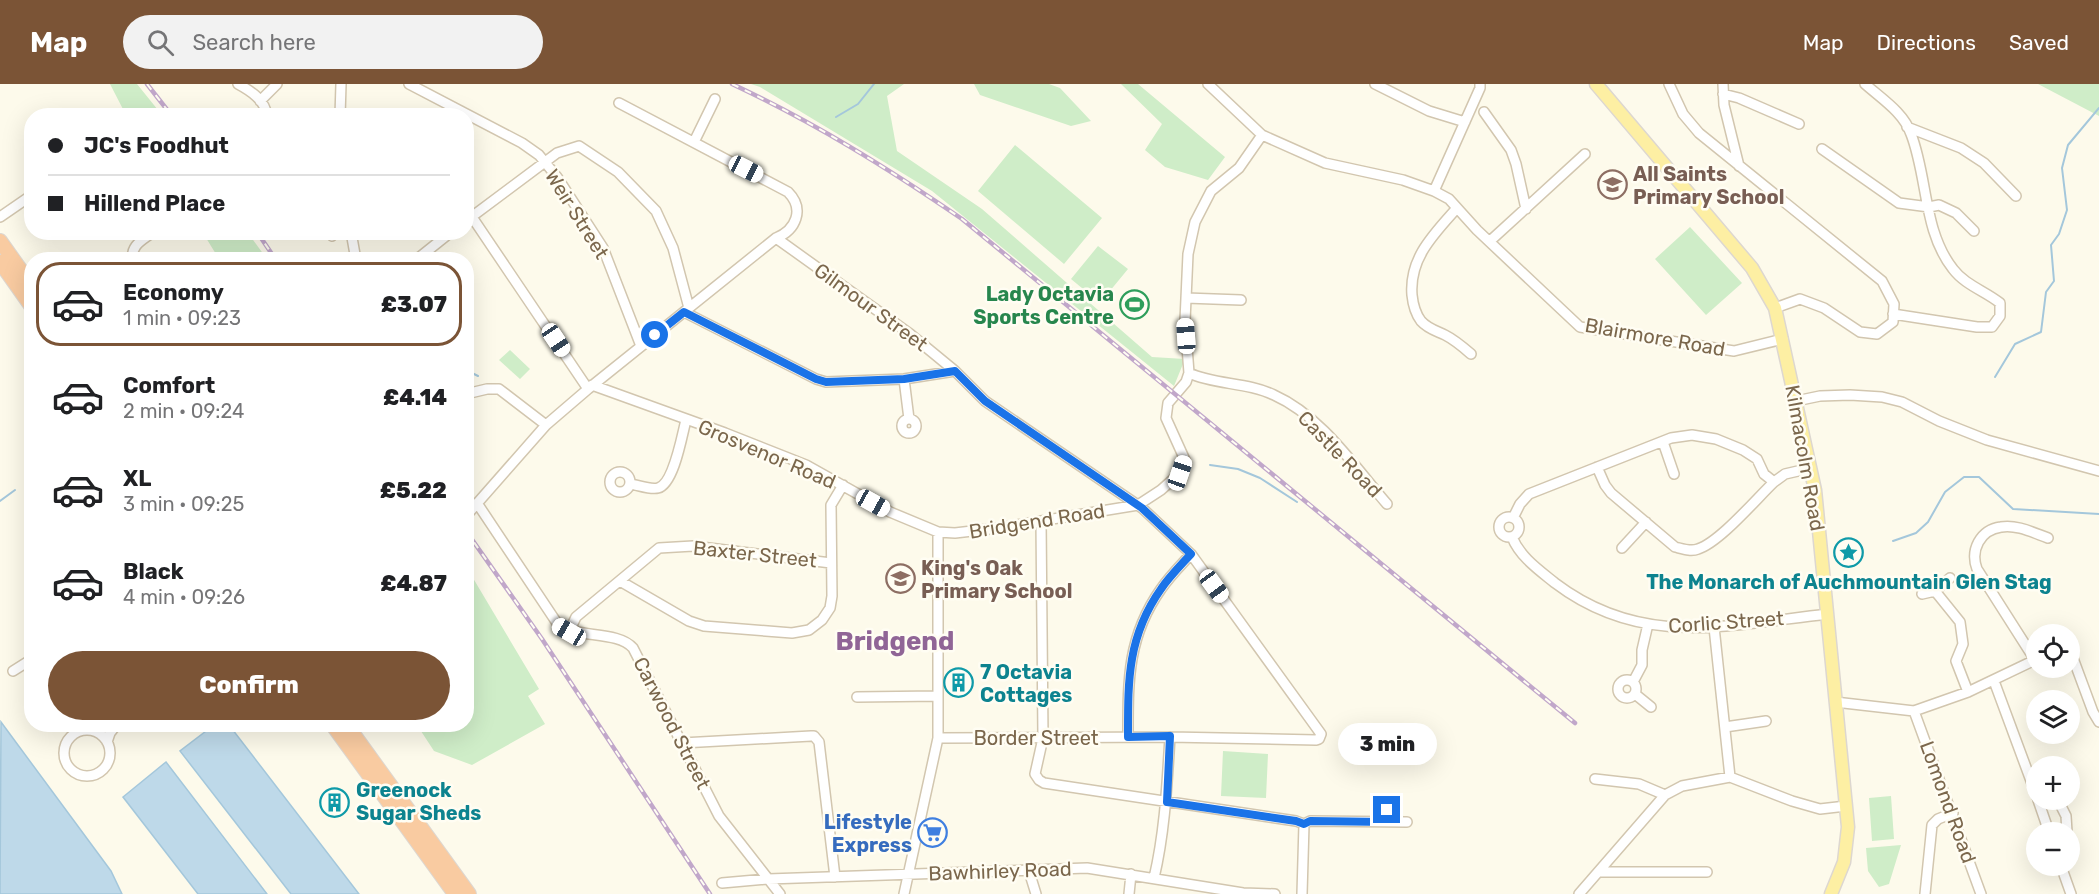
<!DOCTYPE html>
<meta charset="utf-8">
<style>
:root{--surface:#fff;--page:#f2f2f2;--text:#202124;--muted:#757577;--line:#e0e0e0;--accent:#7b5436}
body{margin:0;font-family:Rubik,sans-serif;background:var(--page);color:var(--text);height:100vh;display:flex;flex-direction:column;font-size:22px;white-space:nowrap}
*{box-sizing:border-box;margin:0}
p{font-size:20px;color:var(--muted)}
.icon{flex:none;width:33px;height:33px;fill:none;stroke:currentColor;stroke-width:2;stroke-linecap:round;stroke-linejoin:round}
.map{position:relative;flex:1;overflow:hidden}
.panel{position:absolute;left:24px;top:168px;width:450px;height:480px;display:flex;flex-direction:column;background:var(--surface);border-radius:24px;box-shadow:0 6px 24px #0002}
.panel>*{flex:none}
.hud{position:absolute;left:24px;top:24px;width:450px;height:132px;border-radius:24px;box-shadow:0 6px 24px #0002;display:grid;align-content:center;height:132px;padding:0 24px;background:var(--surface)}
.tools{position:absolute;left:2026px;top:540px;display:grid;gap:12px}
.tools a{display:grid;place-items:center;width:54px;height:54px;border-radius:50%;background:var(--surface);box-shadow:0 6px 24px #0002;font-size:30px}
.end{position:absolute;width:27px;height:27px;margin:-14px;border:8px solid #1a73e8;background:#fff;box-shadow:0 0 0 3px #fff}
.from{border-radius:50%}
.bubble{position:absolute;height:42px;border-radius:21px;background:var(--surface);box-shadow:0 6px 24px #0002;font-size:20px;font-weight:800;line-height:42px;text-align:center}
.car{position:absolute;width:18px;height:36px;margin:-18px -9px;border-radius:8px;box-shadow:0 0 4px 2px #0007;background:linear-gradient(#fff 24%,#345 0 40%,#fff 0 76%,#345 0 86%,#fff 0)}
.hud b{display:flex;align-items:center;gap:21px;height:57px;font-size:22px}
.hud b+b{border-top:2px solid var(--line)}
.hud i{width:15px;height:15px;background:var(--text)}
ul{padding:10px 0 0;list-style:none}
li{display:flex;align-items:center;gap:18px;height:84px;margin:0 12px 9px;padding:0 12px;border:3px solid transparent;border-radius:24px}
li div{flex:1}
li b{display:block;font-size:22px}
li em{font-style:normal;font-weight:800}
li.selected{border-color:var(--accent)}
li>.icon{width:54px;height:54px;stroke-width:1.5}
.button{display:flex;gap:12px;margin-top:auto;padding:12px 24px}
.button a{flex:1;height:69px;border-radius:36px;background:var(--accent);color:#fff;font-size:24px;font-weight:800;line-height:69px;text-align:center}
header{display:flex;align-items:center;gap:36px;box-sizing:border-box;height:84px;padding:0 30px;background:var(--accent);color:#fff}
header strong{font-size:28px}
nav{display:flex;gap:33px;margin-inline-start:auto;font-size:21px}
.search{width:420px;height:54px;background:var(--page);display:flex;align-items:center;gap:15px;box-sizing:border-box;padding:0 21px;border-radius:33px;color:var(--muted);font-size:22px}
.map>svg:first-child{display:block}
.green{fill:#cfedc8}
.water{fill:#bed9e9;stroke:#a4c7db;stroke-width:1.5}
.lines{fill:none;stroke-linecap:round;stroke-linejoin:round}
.stream{stroke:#a4c7db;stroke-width:2}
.minor-casing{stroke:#d2c6af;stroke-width:12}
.major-casing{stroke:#ddd7d0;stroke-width:15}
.highway-casing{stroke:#ddd7d0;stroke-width:16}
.minor{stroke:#fff;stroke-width:9}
.major{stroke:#fdefa3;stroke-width:12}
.highway{stroke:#f9cba1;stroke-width:14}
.rail-casing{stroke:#c1a7ca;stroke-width:4.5}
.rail{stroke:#fffdf3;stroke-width:2;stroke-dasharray:7;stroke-linecap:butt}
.route{stroke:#1a73e8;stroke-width:8}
.labels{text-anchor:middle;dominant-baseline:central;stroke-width:5;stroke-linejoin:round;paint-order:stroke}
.education-label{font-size:20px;font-weight:bold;fill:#785e54;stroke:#fffdf3;text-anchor:start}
.street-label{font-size:20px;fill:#7b674c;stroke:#fffdf3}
.leisure-label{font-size:20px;font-weight:bold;fill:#27864d;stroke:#fffdf3;text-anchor:end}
.culture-label{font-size:20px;font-weight:bold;fill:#0d838f;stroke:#fffdf3;text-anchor:start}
.shop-label{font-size:20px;font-weight:bold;fill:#366cbe;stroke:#fffdf3;text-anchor:end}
.district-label{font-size:26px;font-weight:bold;fill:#906596;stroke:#fffdf3}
</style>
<header>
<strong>Map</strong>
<div class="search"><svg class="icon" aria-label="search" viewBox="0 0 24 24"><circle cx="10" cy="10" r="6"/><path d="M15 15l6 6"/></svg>Search here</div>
<nav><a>Map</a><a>Directions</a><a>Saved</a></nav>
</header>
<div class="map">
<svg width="2099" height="810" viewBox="0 0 2099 810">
<rect width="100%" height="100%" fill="#fdfaeb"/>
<path class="green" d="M110 0H137L162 31H126Z
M751 0H904L887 12 897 67 982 125 1152 273 1185 275 1174 302 932 107 760 3Z
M974 0H1049L1060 4 1091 37 1071 42 980 11Z
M1121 0H1138L1225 73 1208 96 1165 83 1145 66 1162 40Z
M2038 0H2099V32Z
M1015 61 1102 134 1064 180 978 107Z
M1690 143 1742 199 1706 231 1655 175Z
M203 149H248L267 175H219Z
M1098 162 1128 185 1100 219 1071 195Z
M510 266 530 285 520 295 499 276Z
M467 484 539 605 528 612 545 640 472 681 434 667 417 641 466 640Z
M1223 667 1268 670 1266 714 1221 712Z
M1891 712 1894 755 1872 757 1869 714Z
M1901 761 1889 800 1879 803 1868 787 1866 764Z"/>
<path class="water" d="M1 638 111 787 122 810H0Z
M214 641H229L359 810H291L180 667Z
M166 678 267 810H198L123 713Z"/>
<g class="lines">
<path class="stream" d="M836 33 858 20 874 0
M466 284 473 280
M466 286 478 292
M1995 293 2015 260 2041 248 2046 208 2054 197 2051 161 2059 150 2067 126 2062 84 2068 61 2099 24
M1210 381 1238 385 1260 394 1297 418
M0 417 15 406
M1893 457 1916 449 1928 438 1945 408 1964 393H1979L2013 425 2099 430"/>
<defs>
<path id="minor" d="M238 0C251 7 265 16 267 32
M409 0 522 59 539 71 557 93 603 164 641 262
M1208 0 1262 51 1325 79 1403 96 1434 107 1449 115 1477 146 1580 243 1734 267 1783 255
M1375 0 1429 27 1465 38
M1669 0 1683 30 1699 49 1882 197 1894 220 1893 238 1877 250 1860 248 1824 224 1800 215 1775 224
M1723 0 1724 21 1739 82
M1865 0C1882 15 1904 29 1911 50 1928 94 1923 147 1953 185 1965 201 1985 207 2000 219V232L1992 243H1977L1893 230
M1723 10 1739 14 1799 40
M260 17 277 0
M1484 28 1511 66 1516 80 1526 125
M340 32 341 0
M1907 43 1961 64 1984 79 2016 112
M694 58 715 15
M1822 65 1899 119 1929 123 1939 121 1956 129 1974 147
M1434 107 1480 4V0
M1457 124C1434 150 1409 174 1412 211 1413 221 1415 229 1421 237 1428 245 1437 247 1445 251 1455 256 1463 263 1471 270
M0 133 32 111
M472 133 588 305
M466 137 557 69 579 62 618 88 656 127 673 164 689 224
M329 148 332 152
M351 148 356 176
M776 154 910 250 955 287 985 317 1142 424 1191 470 1321 650 1319 655 1316 656 1170 653 938 654
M1490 157 1585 70
M133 176C130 161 143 156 153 148
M416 176 451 148
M1186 214 1241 216
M684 228 816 295 826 298 904 295 955 287
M1189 289C1215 301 1247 298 1274 311 1321 332 1354 382 1387 420
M904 295 909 335
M592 301 725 349 806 381 890 428 938 448 955 449 998 444 1138 421 1161 406 1180 389 1185 376 1166 334 1168 319 1186 298 1189 289 1185 237 1188 170 1195 138 1211 107 1239 84 1262 51
M466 310 487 305H499L546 341
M1796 317 1820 312 1850 311 1882 313 1902 318 1939 337 1987 356 2099 387
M902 342a7 7 0 1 1 14 0a7 7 0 1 1-14 0Z
M1663 358 1674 390
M1597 383 1605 401 1611 409 1675 463C1683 465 1691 468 1698 465 1720 458 1756 415 1774 398
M610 398a10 10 0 1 1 20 0a10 10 0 1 1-20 0Z
M630 400C638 401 650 406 658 404 674 400 682 351 686 336
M477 419 559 542C580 554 618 547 633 564L719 732 780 810
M466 432 546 341 588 305 776 154C796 146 805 125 788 108L619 19
M1499 443a10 10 0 1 1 20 0a10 10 0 1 1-20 0Z
M1513 434 1520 420 1529 410 1671 354 1692 351 1716 355 1743 366 1757 375 1764 390 1774 398 1785 390 1811 384
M1041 437 1043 654 1035 690 1039 696 1044 699 1296 737 1304 740
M1512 453C1520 473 1539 486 1555 499 1642 565 1728 541 1828 530
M1622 464 1646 438
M620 497 689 537 704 542 792 549 809 546 822 536 830 524 832 512 831 421 843 401
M1935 507 1960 538 1963 560 1956 577 1968 608
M1922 510 1935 507 1950 494
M1714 543 1730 693
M569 548 576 533 659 464 693 462 831 479
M2070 566 2093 628 2099 638
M2035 576 1977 485C1970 466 1980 446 2001 443 2016 440 2034 449 2048 454
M13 587 32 575
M1618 605a9 9 0 1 1 18 0a9 9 0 1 1-18 0Z
M1994 597 2037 713
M1633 598 1642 581V566L1648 540
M1635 610 1651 623
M857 613 938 612
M1835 618 1914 627 1968 608 2037 575
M1914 627 1981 810
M1725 643 1766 637
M64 669a23 23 0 1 1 46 0a23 23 0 1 1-46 0Z
M1128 653C1128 598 1127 553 1161 505 1169 493 1181 481 1191 470
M107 658 110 649 117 640
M682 659 811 652H814L819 658 835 793
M1595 695 1639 700 1665 711
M2038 716 2049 748
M2058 716 2066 732 2067 748
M1304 740 1310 737 1407 738
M2061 782 2071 810
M1028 784 1036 810
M1600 788H1707
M1154 794C1165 747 1167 700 1170 653
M722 799 768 795 1087 784 1243 809 1275 810
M904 810 938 654V448
M1129 810 1131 790
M1302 810 1304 740
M1579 810 1665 711 1682 702 1730 693 1792 717 1820 725 1846 722
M1925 810 1932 741 1938 735 1953 729"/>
<path id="major" d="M1596 0 1752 184 1775 224 1815 406 1848 743 1844 778 1831 810"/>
<path id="highway" d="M0 157 32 202
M0 178 32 223
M332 640 455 810
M346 640 469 810"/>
</defs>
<use href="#minor" class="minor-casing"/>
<use href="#major" class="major-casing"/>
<use href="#highway" class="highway-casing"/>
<use href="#minor" class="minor"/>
<use href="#major" class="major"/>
<use href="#highway" class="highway"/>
<defs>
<path id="rail" d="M147 0 172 32
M732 0C815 39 886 83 962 135L1575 639
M257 148 276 176
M466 447 542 555 710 810"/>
</defs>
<use href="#rail" class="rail-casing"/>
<use href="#rail" class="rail"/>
</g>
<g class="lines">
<path class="route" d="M655 251 684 228 816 295 826 298 904 295 955 287 985 317 1142 424 1191 470C1181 481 1169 493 1161 505 1127 553 1128 598 1128 653L1170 652 1167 718 1296 737 1304 740 1310 737 1388 738 1387 726"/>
</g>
<defs>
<symbol id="school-ring" viewBox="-11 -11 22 22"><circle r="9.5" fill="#fffdf3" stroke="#8d6e63" stroke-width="1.5"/><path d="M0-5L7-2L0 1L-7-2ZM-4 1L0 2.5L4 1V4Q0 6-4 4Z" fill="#8d6e63"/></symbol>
<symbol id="stadium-ring" viewBox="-11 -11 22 22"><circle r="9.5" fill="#fffdf3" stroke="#2e9e5b" stroke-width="1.5"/><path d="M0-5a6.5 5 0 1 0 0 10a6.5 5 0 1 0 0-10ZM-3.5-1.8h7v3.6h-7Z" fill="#2e9e5b"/></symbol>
<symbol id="sight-ring" viewBox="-11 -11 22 22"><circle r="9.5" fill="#fffdf3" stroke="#0f9aa8" stroke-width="1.5"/><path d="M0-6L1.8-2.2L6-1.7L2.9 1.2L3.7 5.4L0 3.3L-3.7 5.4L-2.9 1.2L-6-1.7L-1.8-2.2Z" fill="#0f9aa8"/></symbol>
<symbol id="building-ring" viewBox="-11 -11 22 22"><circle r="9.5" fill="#fffdf3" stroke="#0f9aa8" stroke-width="1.5"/><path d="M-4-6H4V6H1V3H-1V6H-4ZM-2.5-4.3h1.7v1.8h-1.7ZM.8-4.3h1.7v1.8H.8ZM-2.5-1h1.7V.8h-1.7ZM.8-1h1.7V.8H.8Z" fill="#0f9aa8"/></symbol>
<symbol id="supermarket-ring" viewBox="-11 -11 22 22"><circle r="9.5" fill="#fffdf3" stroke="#3f7fe0" stroke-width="1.5"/><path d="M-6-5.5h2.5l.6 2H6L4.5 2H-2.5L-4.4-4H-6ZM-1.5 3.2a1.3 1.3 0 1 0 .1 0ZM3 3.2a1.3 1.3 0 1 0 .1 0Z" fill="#3f7fe0"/></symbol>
</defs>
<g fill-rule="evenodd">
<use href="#school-ring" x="1596" y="84" width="33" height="33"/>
<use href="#stadium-ring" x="1118" y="204" width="33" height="33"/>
<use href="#sight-ring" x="1832" y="452" width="33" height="33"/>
<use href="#school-ring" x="884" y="478" width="33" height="33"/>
<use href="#building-ring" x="942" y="582" width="33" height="33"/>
<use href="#building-ring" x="318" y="702" width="33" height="33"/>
<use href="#supermarket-ring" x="916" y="732" width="33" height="33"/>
</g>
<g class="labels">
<g class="education-label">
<text x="1633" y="90">All Saints<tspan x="1633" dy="23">Primary School</tspan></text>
<text x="921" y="484">King's Oak<tspan x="921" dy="23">Primary School</tspan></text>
</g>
<g class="street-label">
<text transform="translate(577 130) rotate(58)">Weir Street</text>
<text transform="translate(871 223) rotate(36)">Gilmour Street</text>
<text transform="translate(1655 253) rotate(10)">Blairmore Road</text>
<text transform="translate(767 370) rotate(23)">Grosvenor Road</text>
<text transform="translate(1340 370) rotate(46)">Castle Road</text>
<text transform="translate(1805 374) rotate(80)">Kilmacolm Road</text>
<text transform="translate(1037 437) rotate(-9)">Bridgend Road</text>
<text transform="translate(755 470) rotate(6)">Baxter Street</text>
<text transform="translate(1726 538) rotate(-4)">Corlic Street</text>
<text transform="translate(672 639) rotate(63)">Carwood Street</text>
<text x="1036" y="654">Border Street</text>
<text transform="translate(1948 718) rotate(70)">Lomond Road</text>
<text transform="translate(1000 787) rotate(-2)">Bawhirley Road</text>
</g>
<g class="leisure-label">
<text x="1114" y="210">Lady Octavia<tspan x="1114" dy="23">Sports Centre</tspan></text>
</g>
<g class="culture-label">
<text x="1849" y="498" text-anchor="middle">The Monarch of Auchmountain Glen Stag</text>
<text x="980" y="588">7 Octavia<tspan x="980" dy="23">Cottages</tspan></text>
<text x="356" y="706">Greenock<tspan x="356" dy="23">Sugar Sheds</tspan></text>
</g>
<g class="shop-label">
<text x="912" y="738">Lifestyle<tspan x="912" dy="23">Express</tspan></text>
</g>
<g class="district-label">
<text x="895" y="557">Bridgend</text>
</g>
</g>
</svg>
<div class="tools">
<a><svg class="icon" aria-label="locate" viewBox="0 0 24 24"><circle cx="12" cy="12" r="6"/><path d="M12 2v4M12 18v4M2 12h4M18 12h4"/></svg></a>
<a><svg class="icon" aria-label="layers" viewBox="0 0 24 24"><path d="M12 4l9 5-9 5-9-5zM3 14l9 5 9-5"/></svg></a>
<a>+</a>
<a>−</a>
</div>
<i class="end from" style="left:655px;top:251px"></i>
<i class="end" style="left:1387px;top:726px"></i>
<div class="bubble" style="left:1338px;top:639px;width:99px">3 min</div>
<i class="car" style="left:746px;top:85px;rotate:117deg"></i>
<i class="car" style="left:1186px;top:252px;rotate:356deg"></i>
<i class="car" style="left:556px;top:256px;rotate:146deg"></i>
<i class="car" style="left:1180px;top:389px;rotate:19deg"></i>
<i class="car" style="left:873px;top:419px;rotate:119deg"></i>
<i class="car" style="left:1214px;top:502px;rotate:144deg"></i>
<i class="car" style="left:569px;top:548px;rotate:300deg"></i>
<div class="hud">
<b><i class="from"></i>JC's Foodhut</b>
<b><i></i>Hillend Place</b>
</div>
<section class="panel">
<ul>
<li class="selected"><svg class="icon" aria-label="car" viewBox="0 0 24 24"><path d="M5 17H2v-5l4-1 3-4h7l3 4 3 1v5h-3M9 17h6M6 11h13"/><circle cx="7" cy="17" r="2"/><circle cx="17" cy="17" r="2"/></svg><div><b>Economy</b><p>1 min · 09:23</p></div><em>£3.07</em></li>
<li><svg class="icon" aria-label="car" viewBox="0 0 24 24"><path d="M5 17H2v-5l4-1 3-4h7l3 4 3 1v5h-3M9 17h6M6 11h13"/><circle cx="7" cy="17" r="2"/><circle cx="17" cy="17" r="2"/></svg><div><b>Comfort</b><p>2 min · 09:24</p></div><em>£4.14</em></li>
<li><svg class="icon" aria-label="car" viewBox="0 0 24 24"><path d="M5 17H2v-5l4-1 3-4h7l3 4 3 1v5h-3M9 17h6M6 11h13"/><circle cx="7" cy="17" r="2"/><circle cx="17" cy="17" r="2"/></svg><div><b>XL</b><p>3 min · 09:25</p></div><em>£5.22</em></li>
<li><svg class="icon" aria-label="car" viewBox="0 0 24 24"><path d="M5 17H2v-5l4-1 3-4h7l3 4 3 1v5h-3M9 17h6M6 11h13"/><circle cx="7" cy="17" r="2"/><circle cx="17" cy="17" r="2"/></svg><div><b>Black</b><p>4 min · 09:26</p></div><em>£4.87</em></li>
</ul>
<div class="button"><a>Confirm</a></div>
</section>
</div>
